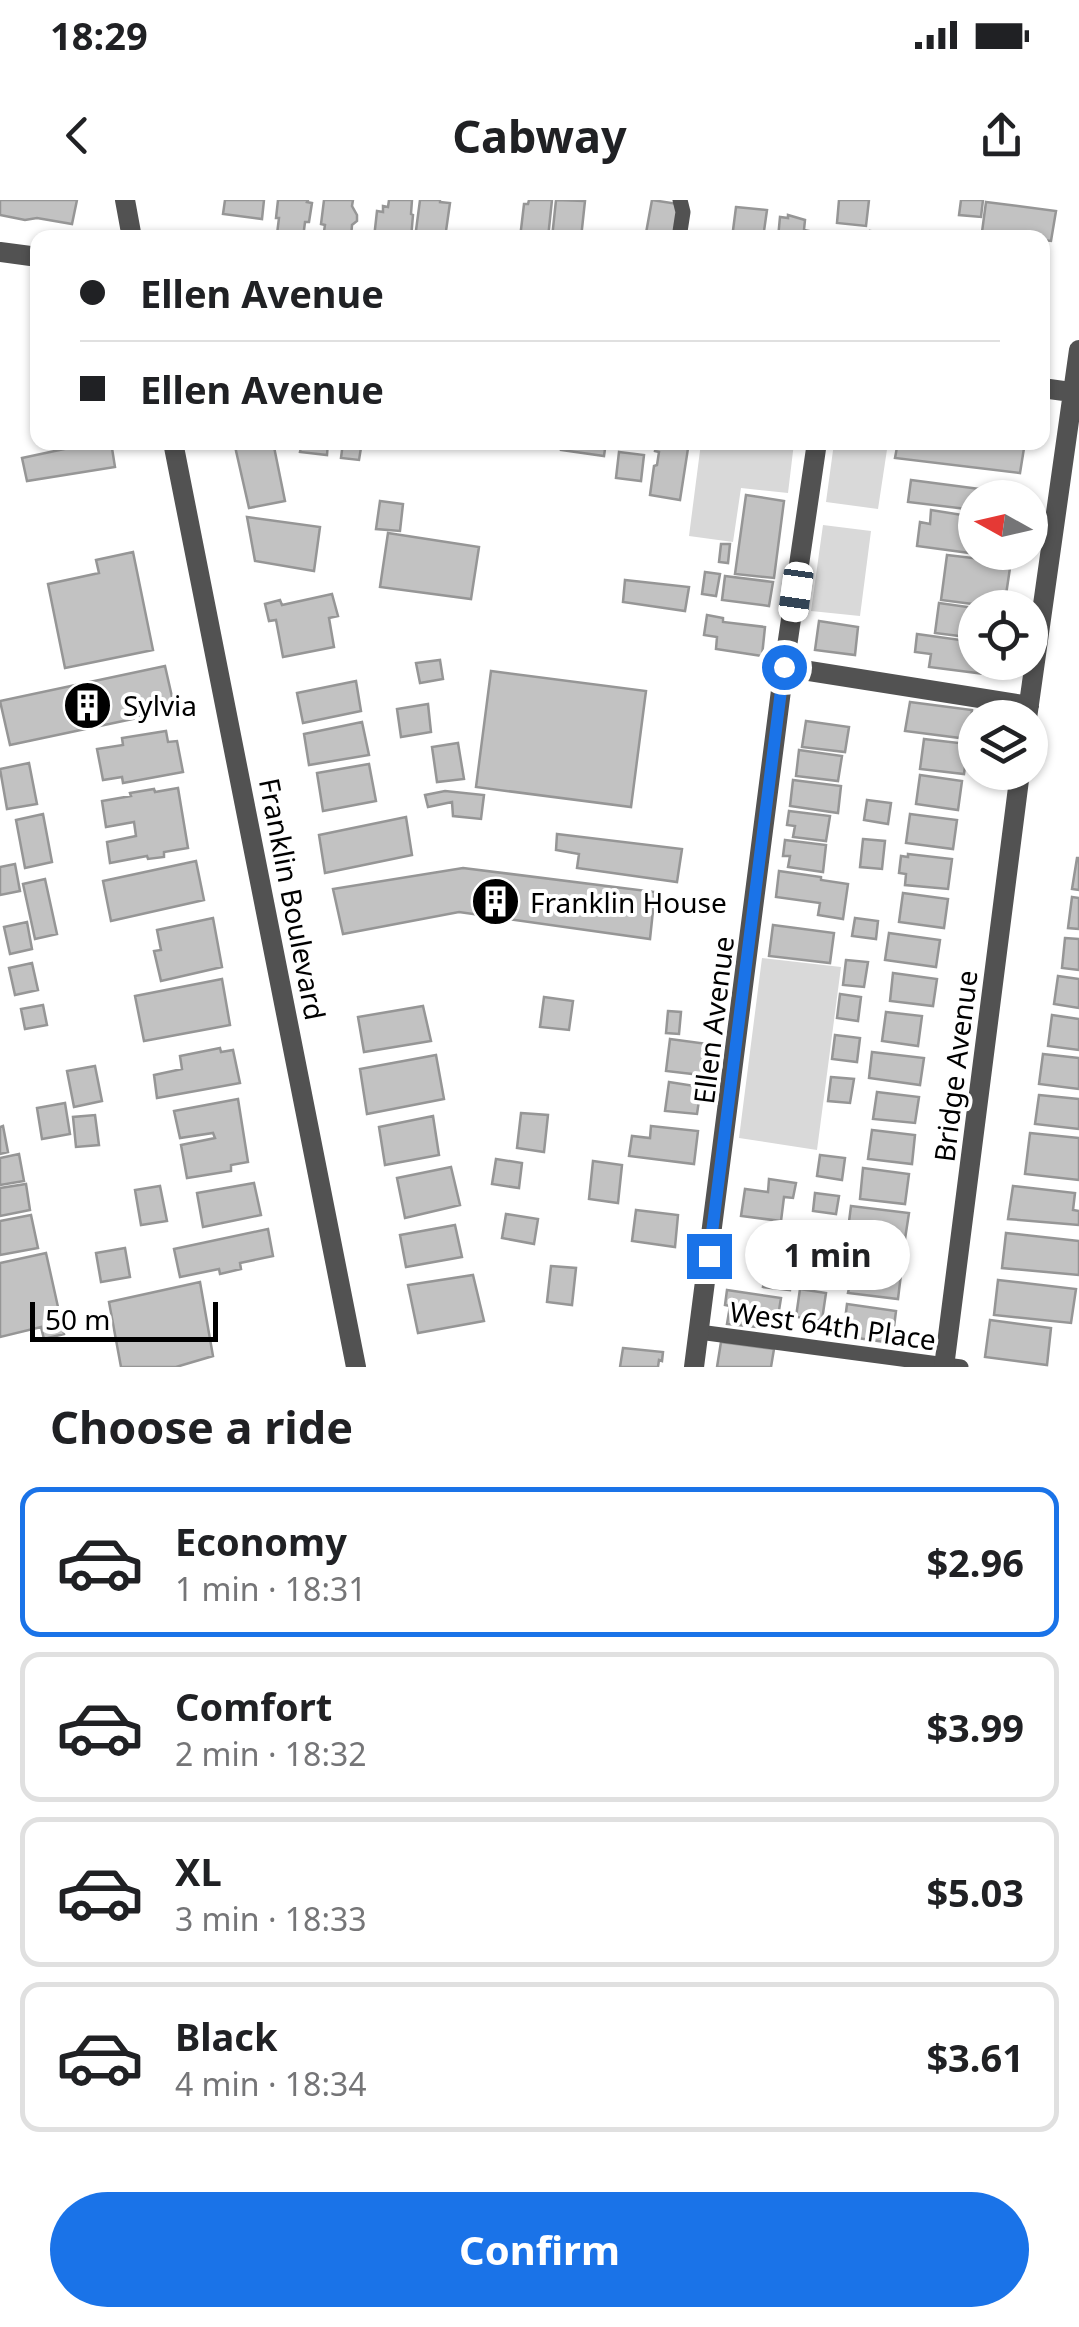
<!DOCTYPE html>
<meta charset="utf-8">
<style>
:root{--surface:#fff;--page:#f6f6f6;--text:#202124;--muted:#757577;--line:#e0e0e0;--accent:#1a73e8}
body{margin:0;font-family:"Noto Sans",sans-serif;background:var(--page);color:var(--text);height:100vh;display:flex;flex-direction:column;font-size:38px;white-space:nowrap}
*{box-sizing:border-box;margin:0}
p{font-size:32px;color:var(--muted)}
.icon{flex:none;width:55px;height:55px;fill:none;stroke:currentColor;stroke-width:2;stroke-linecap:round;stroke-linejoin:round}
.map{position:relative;height:1167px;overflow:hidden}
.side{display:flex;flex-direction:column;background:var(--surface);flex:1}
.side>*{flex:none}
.hud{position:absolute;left:30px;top:30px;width:1020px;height:220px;border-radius:20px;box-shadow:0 2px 8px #0004;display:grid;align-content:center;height:220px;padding:0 50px;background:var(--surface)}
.needle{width:65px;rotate:278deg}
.fabs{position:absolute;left:958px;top:280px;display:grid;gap:20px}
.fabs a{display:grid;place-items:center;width:90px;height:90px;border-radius:50%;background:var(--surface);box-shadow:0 2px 8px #0004;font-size:50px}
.scale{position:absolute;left:30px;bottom:25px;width:188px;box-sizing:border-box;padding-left:10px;border:5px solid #000;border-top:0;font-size:28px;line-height:35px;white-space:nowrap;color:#000;-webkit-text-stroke:8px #fff;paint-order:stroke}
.end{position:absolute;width:45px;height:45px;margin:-22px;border:12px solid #1a73e8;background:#fff;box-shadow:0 0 0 5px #fff}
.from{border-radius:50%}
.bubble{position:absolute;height:70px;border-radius:35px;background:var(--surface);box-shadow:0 2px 8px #0004;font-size:32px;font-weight:700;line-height:70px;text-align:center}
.car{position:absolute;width:30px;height:60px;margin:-30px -15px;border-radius:12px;box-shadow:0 0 8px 2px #0007;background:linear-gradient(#fff 24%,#345 0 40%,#fff 0 76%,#345 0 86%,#fff 0)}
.hud b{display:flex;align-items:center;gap:35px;height:95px;font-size:38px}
.hud b+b{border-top:2px solid var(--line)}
.hud i{width:25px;height:25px;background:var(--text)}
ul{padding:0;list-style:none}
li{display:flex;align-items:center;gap:30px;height:150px;margin:0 20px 15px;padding:0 30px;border:5px solid var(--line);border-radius:20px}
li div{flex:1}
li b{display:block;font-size:38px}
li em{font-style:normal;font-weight:700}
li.active{border-color:var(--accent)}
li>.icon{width:90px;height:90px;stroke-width:1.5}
h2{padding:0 50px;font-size:45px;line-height:120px}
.primary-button{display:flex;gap:20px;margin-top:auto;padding:20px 50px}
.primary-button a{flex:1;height:115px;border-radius:60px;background:var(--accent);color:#fff;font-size:40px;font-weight:700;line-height:115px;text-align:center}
.status{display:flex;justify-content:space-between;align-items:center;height:70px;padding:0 50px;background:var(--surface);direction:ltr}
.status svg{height:28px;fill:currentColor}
header{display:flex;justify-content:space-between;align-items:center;height:130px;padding:0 50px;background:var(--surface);font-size:45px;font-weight:700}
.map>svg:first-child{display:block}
.green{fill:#d9d9d9}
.building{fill:#c2c2c2;stroke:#969696;stroke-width:2.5}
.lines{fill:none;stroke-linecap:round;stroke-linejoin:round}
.service{stroke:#525252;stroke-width:15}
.minor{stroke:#525252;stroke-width:20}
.tertiary{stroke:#525252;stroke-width:20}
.route{stroke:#1a73e8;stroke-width:12}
.labels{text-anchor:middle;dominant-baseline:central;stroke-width:8;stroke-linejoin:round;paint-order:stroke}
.poi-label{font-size:28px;fill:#000;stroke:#fff;text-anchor:start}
.street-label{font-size:28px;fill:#000;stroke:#fff}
</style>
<div class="status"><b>18:29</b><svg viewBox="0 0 49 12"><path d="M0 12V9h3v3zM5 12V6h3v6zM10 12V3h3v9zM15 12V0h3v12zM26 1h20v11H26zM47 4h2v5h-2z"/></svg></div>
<header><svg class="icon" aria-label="back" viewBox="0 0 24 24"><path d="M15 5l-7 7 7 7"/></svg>Cabway<svg class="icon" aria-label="share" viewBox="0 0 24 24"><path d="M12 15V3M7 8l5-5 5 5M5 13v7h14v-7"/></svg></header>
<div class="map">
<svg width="1079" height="1167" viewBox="0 0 1079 1167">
<rect width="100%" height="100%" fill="#fff"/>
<path class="green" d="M701 243H794L788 293 741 288 733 342 689 336Z
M834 243H888L878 309 826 302Z
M823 325 871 331 860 416 811 411Z
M762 758 841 767 817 950 739 938Z"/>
<path class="building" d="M0 0H77L72 24 37 18 25 20 0 15Z
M225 0H264L262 19 223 14Z
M278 0H308L307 2 312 3 309 22H305L303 38H278L277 34 279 18H276Z
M324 0H353L352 6 357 15V21L352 25 351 38H323L325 25 321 24Z
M389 0H412L411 14 413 15 411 38H374L377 11 383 12V6L388 7Z
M420 0H440V2L450 3 445 38H415Z
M529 0H552L548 38H520L524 4H528Z
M556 0 585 1 581 38H552Z
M652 0 678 4V38H642L643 32 646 33Z
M839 0H869L866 26 837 23Z
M961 0H983L981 17 959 15Z
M986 2 1056 11 1051 41 1042 40V38H1021L982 32Z
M736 7 767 10 763 38H732Z
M788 15 805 20 804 30 809 31 808 38H778L780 17 788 18Z
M870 31 899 35 898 38H869Z
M97 242H111L115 267 27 281 22 258Z
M234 242H273L285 301 249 308Z
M302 242H328L327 255 300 252Z
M343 242H362L359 260 341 258Z
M562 242H606L604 256 561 250Z
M657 242H689L680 300 650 295 654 266 657 265 659 252 655 251Z
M898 242H1025L1020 273 895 258Z
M619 252 644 255 641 281 616 278Z
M911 280 1018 294 1017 298H975V310L908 302Z
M746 295 784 301 774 378 735 374Z
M380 301 403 304 400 331 376 329Z
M931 310 975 317V352H993L992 356 917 346 920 322 930 324Z
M247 317 320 327 314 371 255 361Z
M388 333 479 347 471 399 380 387Z
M721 344H730L728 363 719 362Z
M133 352 153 450 65 468 48 384 99 373 96 360Z
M947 355 990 360 989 366 1010 368 1004 408 941 400Z
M705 372 720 374 716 396 702 394Z
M725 376 773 382 769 406 722 400Z
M625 380 689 387 685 411 623 402Z
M332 394 338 416 329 418 334 447 283 457 276 420 269 421 265 404 280 400 282 405Z
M939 403 975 408V438L935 433Z
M707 415 723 418V422L765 427 762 456 716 449 717 437 704 435Z
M819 421 858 427 855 455 815 450Z
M917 434 975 442V462H987L985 474 929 467 931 454 915 452Z
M440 460 443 479 420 483 416 463Z
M165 466 175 510 10 545 0 501Z
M491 471 646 491 631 607 476 587Z
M356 481 361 511 303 523 297 493Z
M910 502 972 510 968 539 905 531Z
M428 504 431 532 401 537 397 509Z
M806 521 849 527 845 552 802 547Z
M362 522 369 555 309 565 304 534Z
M166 531 168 542 177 541 183 572 123 583 122 577 103 580 97 549 123 545 122 538Z
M924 539 968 544 964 574 920 569Z
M458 543 464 579 437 582 432 547Z
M799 550 842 556 838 581 796 576Z
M29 563 37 604 7 609 0 569Z
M369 564 376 601 323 611 317 573Z
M920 575 962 581 958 610 916 604Z
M793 580 841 586 838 613 790 606Z
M178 588 188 648 164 652V657L148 659 147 656 110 663 107 642 136 636 134 622 106 627 102 601 131 596 130 593 154 589 155 592Z
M445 591 484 595 481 619 453 616 452 602 428 607 425 595Z
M867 600 891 603 888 624 864 620Z
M789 611 830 616 826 641 793 637 795 626 787 625Z
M43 614 52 662 25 668 16 620Z
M910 614 957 620 953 649 906 643Z
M406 617 412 655 325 673 319 635Z
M557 634 682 649 677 682 577 668 579 654 556 650Z
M863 639 885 641 882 669 860 667Z
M785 640 826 645 823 672 788 667 790 656H783Z
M908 654 952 659 948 689 905 685 906 674 899 673 901 656 908 657Z
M1077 658H1079V690L1072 689Z
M196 661 204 700 111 721 103 681Z
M15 664 20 691 0 695V667Z
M463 668 655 692 650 739 459 712 343 734 333 689Z
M779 671 821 677V680L848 684 843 719 818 715 820 703 776 697Z
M45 679 57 734 35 739 23 684Z
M903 693 948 699 944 728 899 722Z
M1072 697 1079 698V729L1068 728Z
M213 718 222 767 161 781 154 751 161 750 157 730Z
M855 718 878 721 876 739 852 736Z
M27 722 32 749 10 754 4 727Z
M773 725 834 733 830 763 769 756Z
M889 733 940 740 936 767 885 760Z
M1065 738 1079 739V770L1062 768Z
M846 760 868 762 864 787 843 785Z
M32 763 38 790 15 795 9 768Z
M893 773 937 779 933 806 890 801Z
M1058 776 1079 779V808L1054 804Z
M222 779 230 825 144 841 135 796Z
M840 794 861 797 858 821 837 818Z
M544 797 573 801 569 830 540 827Z
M43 805 47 825 25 829 21 809Z
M423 806 431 841 364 852 358 817Z
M668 811 681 812 679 834 666 833Z
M886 812 922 816 918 846 882 841Z
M1052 815 1079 819V850L1048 846Z
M835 835 860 838 857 862 832 859Z
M670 839 715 845 710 876 666 871Z
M220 848 221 852 233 850 240 883 157 898 154 875 182 869 180 856Z
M872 852 924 858 920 885 869 878Z
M1043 854 1079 858V889L1039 884Z
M436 855 444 899 367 914 360 869Z
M95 866 102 901 74 907 67 871Z
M831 877 854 879 850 903 828 901Z
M669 882 701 887 697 914 665 911Z
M877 892 919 897 915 923 873 919Z
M1039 895 1079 899V929L1035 924Z
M238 899 248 962 231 965V971L187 978 181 945 215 938 213 933 180 938 174 911Z
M65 903 70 934 42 939 37 908Z
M521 913 548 915 544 952 517 948Z
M95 915 99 945 76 947 73 917Z
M433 916 439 955 385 965 379 927Z
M3 926 8 952 0 954V927Z
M651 926 698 931 694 964 629 956 632 936 650 938Z
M872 930 915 935 912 964 868 959Z
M1030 933 1079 938V980L1025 974Z
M19 954 24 981 0 985V958Z
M820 955 845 958 842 980 817 976Z
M496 959 522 963 519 988 492 984Z
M593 961 622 965 618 1003 589 999Z
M451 967 460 1005 405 1018 397 978Z
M863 968 909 974 905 1004 860 999Z
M769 979 796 983 793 998 784 997 781 1021 741 1016 745 989 768 992Z
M254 983 261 1015 203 1027 197 993Z
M26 984 30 1010 0 1016V988Z
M160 986 167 1021 141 1025 135 990Z
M1013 986 1075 993 1073 1010 1079 1011V1025L1008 1019Z
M815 993 839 996 836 1014 813 1011Z
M851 1006 909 1013 903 1052 846 1045Z
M636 1010 678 1015 675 1047 632 1041Z
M506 1014 538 1019 534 1044 502 1038Z
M31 1015 38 1048 0 1055V1021Z
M455 1025 462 1057 406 1067 400 1035Z
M268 1029 273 1056 240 1063 241 1069 220 1074 219 1069 180 1077 174 1049Z
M1006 1033 1079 1041V1075L1002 1068Z
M808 1045 834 1048 831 1067 805 1064Z
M125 1048 130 1077 101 1082 96 1053Z
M46 1053 64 1134 44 1139 41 1127 0 1137V1063Z
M842 1058 902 1066 898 1099 848 1093 850 1083 843 1082 845 1072 840 1071Z
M767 1059 793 1061 790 1090 763 1087Z
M551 1066 576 1068 572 1105 547 1102Z
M473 1075 484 1121 418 1133 408 1085Z
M998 1080 1076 1089 1071 1123 994 1115Z
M200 1082 213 1156 176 1167H121L109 1102Z
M800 1089 826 1093 822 1120 796 1117Z
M727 1090 781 1098 776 1129 727 1124 730 1106 725 1105Z
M847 1104 896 1111 892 1143 843 1136Z
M990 1120 1051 1128 1047 1165 985 1157Z
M721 1142 774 1149 771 1167H717Z
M623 1148 663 1152 662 1161 659 1160 658 1167H620Z"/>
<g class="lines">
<path class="service" d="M679 38 683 12 680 0
M699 1132 961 1167"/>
<path class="minor" d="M0 52 38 57
M1042 188 1079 193
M784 467 1029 506
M1027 518 1079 150
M694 1167 784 467 817 242
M944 1167 1020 572"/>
<path class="tertiary" d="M125 0 132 38
M173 242 356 1167"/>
</g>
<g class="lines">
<path class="route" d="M709 1056 784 467"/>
</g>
<defs>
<symbol id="building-disc" viewBox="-11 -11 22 22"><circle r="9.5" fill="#000" stroke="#fff"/><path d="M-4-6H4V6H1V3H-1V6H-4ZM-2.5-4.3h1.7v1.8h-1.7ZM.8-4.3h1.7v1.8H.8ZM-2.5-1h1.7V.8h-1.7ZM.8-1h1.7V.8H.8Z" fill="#fff"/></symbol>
</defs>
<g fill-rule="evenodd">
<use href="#building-disc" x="60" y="478" width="55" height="55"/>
<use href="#building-disc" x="468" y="674" width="55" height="55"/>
</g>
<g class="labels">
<g class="poi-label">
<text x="123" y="505">Sylvia</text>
<text x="530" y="702">Franklin House</text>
</g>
<g class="street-label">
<text transform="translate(293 699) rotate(79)">Franklin Boulevard</text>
<text transform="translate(713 820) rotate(-83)">Ellen Avenue</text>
<text transform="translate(955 866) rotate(-83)">Bridge Avenue</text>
<text transform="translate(833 1125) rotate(8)">West 64th Place</text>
</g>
</g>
</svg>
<div class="fabs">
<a><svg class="needle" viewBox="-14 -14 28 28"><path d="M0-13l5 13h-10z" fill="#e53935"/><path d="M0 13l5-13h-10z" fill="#757577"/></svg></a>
<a><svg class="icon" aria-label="locate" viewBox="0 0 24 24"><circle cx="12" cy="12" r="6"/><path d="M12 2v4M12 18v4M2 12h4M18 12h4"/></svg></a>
<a><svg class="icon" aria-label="layers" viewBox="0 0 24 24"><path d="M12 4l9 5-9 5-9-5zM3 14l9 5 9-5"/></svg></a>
</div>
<div class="scale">50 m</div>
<i class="end from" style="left:784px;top:467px"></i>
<i class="end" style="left:709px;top:1056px"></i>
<div class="bubble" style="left:745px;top:1020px;width:165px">1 min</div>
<i class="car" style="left:796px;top:392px;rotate:188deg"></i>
<div class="hud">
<b><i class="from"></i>Ellen Avenue</b>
<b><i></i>Ellen Avenue</b>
</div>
</div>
<section class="side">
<h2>Choose a ride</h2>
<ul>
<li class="active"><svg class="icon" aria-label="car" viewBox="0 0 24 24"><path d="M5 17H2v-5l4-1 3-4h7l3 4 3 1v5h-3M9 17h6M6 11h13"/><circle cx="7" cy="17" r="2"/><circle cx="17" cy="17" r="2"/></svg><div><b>Economy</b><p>1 min · 18:31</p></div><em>$2.96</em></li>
<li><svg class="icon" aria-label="car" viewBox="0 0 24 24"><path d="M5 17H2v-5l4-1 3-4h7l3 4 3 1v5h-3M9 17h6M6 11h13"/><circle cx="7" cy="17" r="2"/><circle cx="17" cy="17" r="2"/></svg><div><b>Comfort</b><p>2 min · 18:32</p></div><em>$3.99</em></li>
<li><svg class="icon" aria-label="car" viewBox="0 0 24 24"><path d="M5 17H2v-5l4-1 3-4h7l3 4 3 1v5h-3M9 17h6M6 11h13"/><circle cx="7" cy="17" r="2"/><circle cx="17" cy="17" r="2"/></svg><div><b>XL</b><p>3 min · 18:33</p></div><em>$5.03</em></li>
<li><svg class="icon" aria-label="car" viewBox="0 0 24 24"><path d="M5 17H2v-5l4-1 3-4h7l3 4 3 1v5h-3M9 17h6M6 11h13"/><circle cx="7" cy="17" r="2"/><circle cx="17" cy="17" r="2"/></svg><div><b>Black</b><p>4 min · 18:34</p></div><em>$3.61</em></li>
</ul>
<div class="primary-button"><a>Confirm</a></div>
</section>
